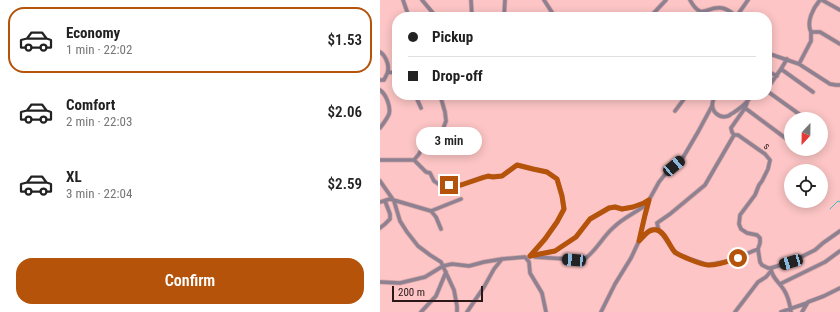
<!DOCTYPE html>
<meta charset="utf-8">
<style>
:root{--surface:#fff;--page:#f6f6f6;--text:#222;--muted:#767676;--line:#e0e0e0;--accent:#b45309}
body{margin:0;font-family:"Roboto Condensed",sans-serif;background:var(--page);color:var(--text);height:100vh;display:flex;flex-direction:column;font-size:15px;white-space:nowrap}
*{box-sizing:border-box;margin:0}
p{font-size:13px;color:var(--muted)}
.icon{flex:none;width:22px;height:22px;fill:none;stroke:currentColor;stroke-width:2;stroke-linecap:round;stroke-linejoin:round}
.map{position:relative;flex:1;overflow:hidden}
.details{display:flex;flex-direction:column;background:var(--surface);width:380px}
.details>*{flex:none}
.banner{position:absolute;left:12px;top:12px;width:380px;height:88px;border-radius:16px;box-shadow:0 2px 10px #0003;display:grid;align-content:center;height:88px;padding:0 16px;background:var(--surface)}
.needle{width:26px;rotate:202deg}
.buttons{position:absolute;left:404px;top:112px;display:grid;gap:8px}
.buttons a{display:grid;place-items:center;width:44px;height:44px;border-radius:50%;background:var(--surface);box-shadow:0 2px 10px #0003;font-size:20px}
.scale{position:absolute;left:12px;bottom:10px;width:91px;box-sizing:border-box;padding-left:4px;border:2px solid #2a1717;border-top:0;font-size:11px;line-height:14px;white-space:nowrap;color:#2a1717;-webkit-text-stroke:3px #fdc5c5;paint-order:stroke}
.end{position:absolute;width:18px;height:18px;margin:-9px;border:5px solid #b45309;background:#fff;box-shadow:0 0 0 2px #fff}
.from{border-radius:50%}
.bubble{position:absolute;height:28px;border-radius:14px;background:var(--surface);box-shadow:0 2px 10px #0003;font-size:13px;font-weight:600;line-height:28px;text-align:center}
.car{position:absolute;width:12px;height:24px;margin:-12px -6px;border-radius:5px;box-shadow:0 0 3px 1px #0007;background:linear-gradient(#222 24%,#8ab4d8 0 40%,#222 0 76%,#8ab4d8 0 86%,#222 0)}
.banner b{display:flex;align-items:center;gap:14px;height:38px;font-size:15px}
.banner b+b{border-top:1px solid var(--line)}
.banner i{width:10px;height:10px;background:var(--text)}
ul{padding:7px 0 0;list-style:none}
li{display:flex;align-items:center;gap:12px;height:66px;margin:0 8px 6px;padding:0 8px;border:2px solid transparent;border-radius:16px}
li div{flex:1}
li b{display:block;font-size:15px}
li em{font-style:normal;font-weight:600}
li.current{border-color:var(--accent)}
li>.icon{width:36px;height:36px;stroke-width:1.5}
.cta{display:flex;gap:8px;margin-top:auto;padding:8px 16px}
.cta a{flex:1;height:46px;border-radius:16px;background:var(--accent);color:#fff;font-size:16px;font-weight:600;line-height:46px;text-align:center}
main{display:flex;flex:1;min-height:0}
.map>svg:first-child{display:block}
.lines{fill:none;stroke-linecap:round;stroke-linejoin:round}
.stream{stroke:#40babf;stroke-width:1}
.street-casing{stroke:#d7a6a6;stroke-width:5}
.street{stroke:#8e8192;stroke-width:3.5}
.route{stroke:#b45309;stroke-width:5}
.labels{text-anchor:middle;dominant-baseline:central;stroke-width:3;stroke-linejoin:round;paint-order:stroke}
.street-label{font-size:10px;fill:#2a1717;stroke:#fdc5c5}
</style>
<main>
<section class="details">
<ul>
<li class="current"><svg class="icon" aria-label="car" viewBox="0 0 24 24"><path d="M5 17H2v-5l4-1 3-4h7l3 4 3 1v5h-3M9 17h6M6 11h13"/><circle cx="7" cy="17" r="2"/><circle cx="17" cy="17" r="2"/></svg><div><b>Economy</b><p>1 min · 22:02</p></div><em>$1.53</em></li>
<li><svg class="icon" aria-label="car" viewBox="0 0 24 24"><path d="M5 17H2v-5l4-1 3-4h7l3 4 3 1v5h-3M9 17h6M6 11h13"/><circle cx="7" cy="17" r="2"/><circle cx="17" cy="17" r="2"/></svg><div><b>Comfort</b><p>2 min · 22:03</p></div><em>$2.06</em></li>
<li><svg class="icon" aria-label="car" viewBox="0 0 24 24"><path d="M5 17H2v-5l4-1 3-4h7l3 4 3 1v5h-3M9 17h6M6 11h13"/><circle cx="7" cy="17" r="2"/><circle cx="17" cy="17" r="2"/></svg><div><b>XL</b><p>3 min · 22:04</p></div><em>$2.59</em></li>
</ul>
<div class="cta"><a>Confirm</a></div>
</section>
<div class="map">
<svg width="460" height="312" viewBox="0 0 460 312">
<rect width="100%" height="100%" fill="#fdc5c5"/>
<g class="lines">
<path class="stream" d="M450 209 458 201 460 202"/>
<defs>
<path id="street" d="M23 0 29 17
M42 0 53 13 55 17
M91 0 92 17
M164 0 175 17
M310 0C322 22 327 5 342 8 348 9 352 13 356 16
M442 0 460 10
M124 17 125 0
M270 17 286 0
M356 17 368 0
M431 32C426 22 433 8 440 0
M0 52C5 55 9 64 8 70 8 74 5 77 4 80H0
M387 53 419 64 450 84 456 85H460
M407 59 401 69 433 92
M419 64 431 41V32H440L460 44
M387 71 397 76
M8 72 17 73
M387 89 401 69
M0 90C6 94 11 107 9 114 7 119 3 124 0 128
M387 91 426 119
M40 95 37 97V99L41 108
M337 95C336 95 333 100 333 101 330 110 338 119 348 116 349 116 352 113 353 113 362 107 366 104 372 95
M365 108 408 140
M295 111 307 95
M354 135H358L385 154 390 160 388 169 382 181 379 185 375 195 360 215 359 224 361 229 367 233 377 235 380 238V243L378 249 380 262 382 265 388 268H391
M0 160H34L46 172 50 173 54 181 60 185 74 186 81 185 103 177 122 176 137 165 153 169 167 172 177 179 182 196 184 209 177 222 165 239 150 257
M34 160 39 154 44 144 50 141 63 129 66 121 65 112 60 95
M0 181 14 201 20 221 27 232 38 246 50 255 61 262 74 290 77 306V312
M0 202 10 199 51 211 56 217 61 229
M51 211 81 199
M0 228 5 224 10 219V214L5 201
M279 231 277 223 290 214 325 185 354 135 352 132 351 128 365 108 367 103
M260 240 270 230 275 229 279 231 283 235 295 253 310 259 328 265 349 261 378 249
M150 256 175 251 196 237 210 219 229 208 235 207 242 209 253 207 264 203 269 200
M155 257 203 260C216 252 222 237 234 227 242 219 253 214 263 207L264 203
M0 282 20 283 45 277 63 266 72 264 89 266 104 262 122 259 145 257 149 262 150 273 162 293 166 312
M400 284 445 262 460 251
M41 312 56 296 66 272
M87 312 104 287 114 269 122 259
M221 312 235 284 251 258 259 241 265 215 269 200 279 182 287 172 301 161 318 132 332 106
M355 312 378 282 386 277 391 271
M401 312 427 303
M411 312C410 305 408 296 404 290 400 283 391 277 391 268L411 262 435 250 443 243 460 231
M422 312 428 302 444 296 460 288"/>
</defs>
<use href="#street" class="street-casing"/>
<use href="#street" class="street"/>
</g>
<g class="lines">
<path class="route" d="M69 185H81L108 176 113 177 122 176 137 165 153 169 167 172 177 179 182 196 184 209 177 222 165 239 150 256 175 251 196 237 210 219 229 208 235 207 242 209 253 207 264 203 269 200 265 215 259 241C264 236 269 228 277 230 285 232 289 245 294 251 297 255 322 265 328 265 335 266 352 260 358 258"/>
</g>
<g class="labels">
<g class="street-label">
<text transform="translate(387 146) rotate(39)">s</text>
</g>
</g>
</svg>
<div class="buttons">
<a><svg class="needle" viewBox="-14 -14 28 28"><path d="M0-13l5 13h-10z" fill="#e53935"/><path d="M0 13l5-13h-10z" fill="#767676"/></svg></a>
<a><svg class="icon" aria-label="locate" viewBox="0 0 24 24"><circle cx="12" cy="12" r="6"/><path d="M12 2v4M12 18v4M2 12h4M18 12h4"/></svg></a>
</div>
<div class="scale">200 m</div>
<i class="end from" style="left:358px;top:258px"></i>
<i class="end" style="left:69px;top:185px"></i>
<div class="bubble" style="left:36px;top:127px;width:66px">3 min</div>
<i class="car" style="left:294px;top:166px;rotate:50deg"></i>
<i class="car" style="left:194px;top:260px;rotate:274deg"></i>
<i class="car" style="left:411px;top:262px;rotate:254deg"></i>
<div class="banner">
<b><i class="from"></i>Pickup</b>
<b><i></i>Drop-off</b>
</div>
</div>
</main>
